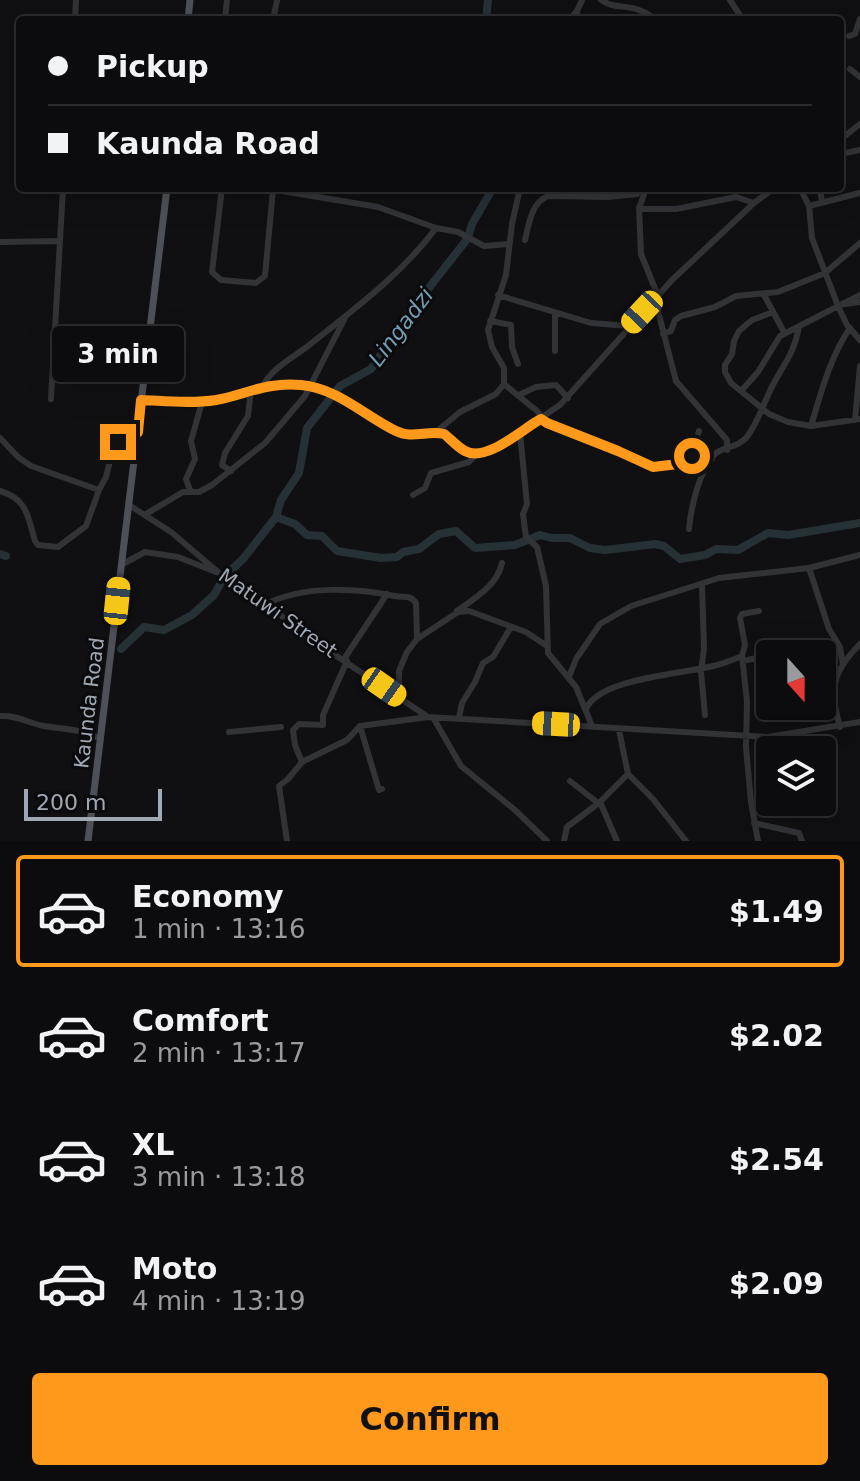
<!DOCTYPE html>
<meta charset="utf-8">
<style>
:root{--surface:#0c0c0e;--page:#1a1a1c;--text:#f1f3f6;--muted:#9a9b9e;--line:#2c2c2e;--accent:#ff991b}
body{margin:0;font-family:"DejaVu Sans",sans-serif;background:var(--page);color:var(--text);height:100vh;display:flex;flex-direction:column;font-size:30px;white-space:nowrap}
*{box-sizing:border-box;margin:0}
p{font-size:26px;color:var(--muted)}
.icon{flex:none;width:44px;height:44px;fill:none;stroke:currentColor;stroke-width:2;stroke-linecap:round;stroke-linejoin:round}
.map{position:relative;height:841px;overflow:hidden}
.panel{display:flex;flex-direction:column;background:var(--surface);flex:1}
.panel>*{flex:none}
.hud{position:absolute;left:16px;top:16px;width:828px;height:176px;border-radius:8px;box-shadow:0 8px 32px #0002,0 0 0 2px var(--line);display:grid;align-content:center;height:176px;padding:0 32px;background:var(--surface)}
.needle{width:52px;rotate:159deg}
.buttons{position:absolute;left:756px;top:640px;display:grid;gap:16px}
.buttons a{display:grid;place-items:center;width:80px;height:80px;border-radius:8px;background:var(--surface);box-shadow:0 8px 32px #0002,0 0 0 2px var(--line);font-size:40px}
.scale{position:absolute;left:24px;bottom:20px;width:138px;box-sizing:border-box;padding-left:8px;border:4px solid #a0a8b4;border-top:0;font-size:22px;line-height:28px;white-space:nowrap;color:#a0a8b4;-webkit-text-stroke:6px #0b0b0d;paint-order:stroke}
.end{position:absolute;width:36px;height:36px;margin:-18px;border:10px solid #ff991b;background:#111;box-shadow:0 0 0 4px #111}
.from{border-radius:50%}
.bubble{position:absolute;height:56px;border-radius:8px;background:var(--surface);box-shadow:0 8px 32px #0002,0 0 0 2px var(--line);font-size:26px;font-weight:800;line-height:56px;text-align:center}
.car{position:absolute;width:24px;height:48px;margin:-24px -12px;border-radius:10px;box-shadow:0 0 6px 2px #0007;background:linear-gradient(#f5c518 24%,#345 0 40%,#f5c518 0 76%,#345 0 86%,#f5c518 0)}
.hud b{display:flex;align-items:center;gap:28px;height:76px;font-size:30px}
.hud b+b{border-top:2px solid var(--line)}
.hud i{width:20px;height:20px;background:var(--text)}
ul{padding:14px 0 0;list-style:none}
li{display:flex;align-items:center;gap:24px;height:112px;margin:0 16px 12px;padding:0 16px;border:4px solid transparent;border-radius:8px}
li div{flex:1}
li b{display:block;font-size:30px}
li em{font-style:normal;font-weight:800}
li.current{border-color:var(--accent)}
li>.icon{width:72px;height:72px;stroke-width:1.5}
.action{display:flex;gap:16px;margin-top:auto;padding:16px 32px}
.action a{flex:1;height:92px;border-radius:8px;background:var(--accent);color:#111;font-size:32px;font-weight:800;line-height:92px;text-align:center}
.map>svg:first-child{display:block}
.lines{fill:none;stroke-linecap:round;stroke-linejoin:round}
.river{stroke:#263136;stroke-width:8}
.minor{stroke:#313337;stroke-width:6}
.major{stroke:#4d5056;stroke-width:7}
.route{stroke:#ff991b;stroke-width:10}
.labels{text-anchor:middle;dominant-baseline:central;stroke-width:6;stroke-linejoin:round;paint-order:stroke}
.street-label{font-size:20px;fill:#a0a8b4;stroke:#0b0b0d}
.water-label{font-size:22px;font-style:italic;fill:#749cb2;stroke:#0b0b0d}
</style>
<div class="map">
<svg width="860" height="841" viewBox="0 0 860 841">
<rect width="100%" height="100%" fill="#101012"/>
<g class="lines">
<path class="river" d="M486 20 488 0
M276 517 295 524 307 535 322 536 337 551 381 558 397 557 403 552 419 549 439 534 456 531 475 548 515 545 540 535 551 538H570L590 548 605 550 655 544 664 546 680 559 705 555 716 549 738 550 768 533 788 535 860 523
M0 554 6 556
M226 575 243 559 276 517 281 500 299 473 307 428 340 386 371 369 407 316 468 238 472 224 493 188
M121 649 144 627 164 630 192 615 214 595 223 579"/>
<path class="minor" d="M601 0C619 12 631 0 656 20
M730 0 743 20
M75 20 76 0
M225 20 227 0
M273 20 277 0
M569 20 577 11
M578 20 577 11 582 0
M849 36 855 34 860 19
M850 69 860 77
M840 140 860 124
M840 154 860 150
M222 188 212 272 221 280 256 283 265 276 273 189
M264 188 378 207 436 228 458 232 484 246 509 244
M646 188 639 209H676L736 197 754 203
M800 188 809 206 812 238 838 306 847 325 860 340
M820 188 822 202
M809 206 860 193
M639 207 641 254 658 296
M525 240C529 224 531 203 548 196L608 197 637 194
M0 242 60 241
M498 295 591 323 629 326
M764 295 784 332
M653 301 658 311 676 381 727 440V450
M845 304 860 302
M773 312 752 320 739 331 734 341 732 354 725 365V372L731 383 769 414 788 422 811 426 860 419
M490 321 511 325 512 347 518 364
M663 334 671 331 675 320 681 316 715 307 736 296 778 292 825 273 860 243
M555 351V313
M504 384 537 411 547 423 618 451 647 466 667 467 699 457 712 459
M262 387C273 367 291 359 308 346 353 310 401 275 436 228
M742 390 758 372 780 336 860 295
M519 395 536 387 556 385 568 398
M51 399 63 188
M141 400 202 402 228 397 262 387 301 385 333 395 397 432 424 436 440 432 468 452H483L505 442 560 405 672 280 754 203 774 188
M855 420 860 366
M811 426C821 393 830 357 850 328
M436 432 460 412 496 394 504 384V368L492 347 488 330 506 275 512 224 520 188
M520 433 527 504 523 514 526 537 537 547 546 586 548 653 576 687 592 726
M0 438 18 457 31 466 99 490
M690 460 699 431
M231 471 222 465 225 453 248 416 251 389
M190 490 186 479 195 459 191 441 202 402
M0 491C28 499 28 518 35 541L38 545 58 547 86 526 99 490 106 477 114 445 131 432H138
M413 495 425 488 431 473 469 462 478 453
M129 505 171 532 245 595 266 604 311 639 428 717 768 737 860 722
M146 514 183 492H199L212 485 265 443 305 396 346 316
M689 529C691 507 699 471 715 454 724 446 736 449 747 437 757 423 762 408 769 393 781 366 794 357 799 326
M121 565 145 552 178 557 216 572
M809 568 829 629 840 647 843 665
M702 585 704 648 701 672 705 715
M266 604C304 585 355 588 395 596 404 598 410 594 416 603L417 639
M457 611C475 598 497 586 502 563
M780 654 807 651 810 644
M344 659 387 594
M743 661 770 655
M822 675 838 673
M569 677 576 659 600 624 631 606 719 578 809 568 860 555
M399 698V671L407 652 417 639 458 612 469 611 526 632 547 646
M586 709C599 678 683 674 713 666 723 664 732 660 742 656
M0 716C17 715 28 723 44 726 68 730 77 728 101 739
M459 718 462 703 475 682 483 663 493 657 511 627
M434 719 461 766 515 810 547 841
M360 726 379 790 382 789
M840 727C829 690 832 672 860 644
M619 730 628 774 653 799 686 841
M229 732 281 727
M302 762 295 745 293 730 299 724 323 725V715L347 661
M570 781 598 803
M754 823 799 833 802 841
M287 841 279 786 288 779 302 762 347 740 360 726 428 717
M564 841 567 827 600 802
M617 841 600 802 628 774
M758 841 751 802 746 747 747 701 742 656 745 645 740 618 742 614 759 611"/>
<path class="major" d="M188 20 190 0
M88 841 167 188"/>
</g>
<g class="lines">
<path class="route" d="M118 442 131 432H138L141 400C166 401 191 404 216 400 248 394 265 382 301 385 337 388 365 416 396 431 412 439 428 430 444 434 451 439 457 447 465 451 487 463 523 428 541 419L547 423 618 451 653 467 686 463 692 456"/>
</g>
<g class="labels">
<g class="street-label">
<text transform="translate(278 613) rotate(35)">Matuwi Street</text>
<text transform="translate(89 703) rotate(-83)">Kaunda Road</text>
</g>
<g class="water-label">
<text transform="translate(401 327) rotate(-53)">Lingadzi</text>
</g>
</g>
</svg>
<div class="buttons">
<a><svg class="needle" viewBox="-14 -14 28 28"><path d="M0-13l5 13h-10z" fill="#e53935"/><path d="M0 13l5-13h-10z" fill="#9a9b9e"/></svg></a>
<a><svg class="icon" aria-label="layers" viewBox="0 0 24 24"><path d="M12 4l9 5-9 5-9-5zM3 14l9 5 9-5"/></svg></a>
</div>
<div class="scale">200 m</div>
<i class="end from" style="left:692px;top:456px"></i>
<i class="end" style="left:118px;top:442px"></i>
<div class="bubble" style="left:52px;top:326px;width:132px">3 min</div>
<i class="car" style="left:642px;top:312px;rotate:223deg"></i>
<i class="car" style="left:117px;top:601px;rotate:6deg"></i>
<i class="car" style="left:384px;top:687px;rotate:125deg"></i>
<i class="car" style="left:556px;top:724px;rotate:273deg"></i>
<div class="hud">
<b><i class="from"></i>Pickup</b>
<b><i></i>Kaunda Road</b>
</div>
</div>
<section class="panel">
<ul>
<li class="current"><svg class="icon" aria-label="car" viewBox="0 0 24 24"><path d="M5 17H2v-5l4-1 3-4h7l3 4 3 1v5h-3M9 17h6M6 11h13"/><circle cx="7" cy="17" r="2"/><circle cx="17" cy="17" r="2"/></svg><div><b>Economy</b><p>1 min · 13:16</p></div><em>$1.49</em></li>
<li><svg class="icon" aria-label="car" viewBox="0 0 24 24"><path d="M5 17H2v-5l4-1 3-4h7l3 4 3 1v5h-3M9 17h6M6 11h13"/><circle cx="7" cy="17" r="2"/><circle cx="17" cy="17" r="2"/></svg><div><b>Comfort</b><p>2 min · 13:17</p></div><em>$2.02</em></li>
<li><svg class="icon" aria-label="car" viewBox="0 0 24 24"><path d="M5 17H2v-5l4-1 3-4h7l3 4 3 1v5h-3M9 17h6M6 11h13"/><circle cx="7" cy="17" r="2"/><circle cx="17" cy="17" r="2"/></svg><div><b>XL</b><p>3 min · 13:18</p></div><em>$2.54</em></li>
<li><svg class="icon" aria-label="car" viewBox="0 0 24 24"><path d="M5 17H2v-5l4-1 3-4h7l3 4 3 1v5h-3M9 17h6M6 11h13"/><circle cx="7" cy="17" r="2"/><circle cx="17" cy="17" r="2"/></svg><div><b>Moto</b><p>4 min · 13:19</p></div><em>$2.09</em></li>
</ul>
<div class="action"><a>Confirm</a></div>
</section>
